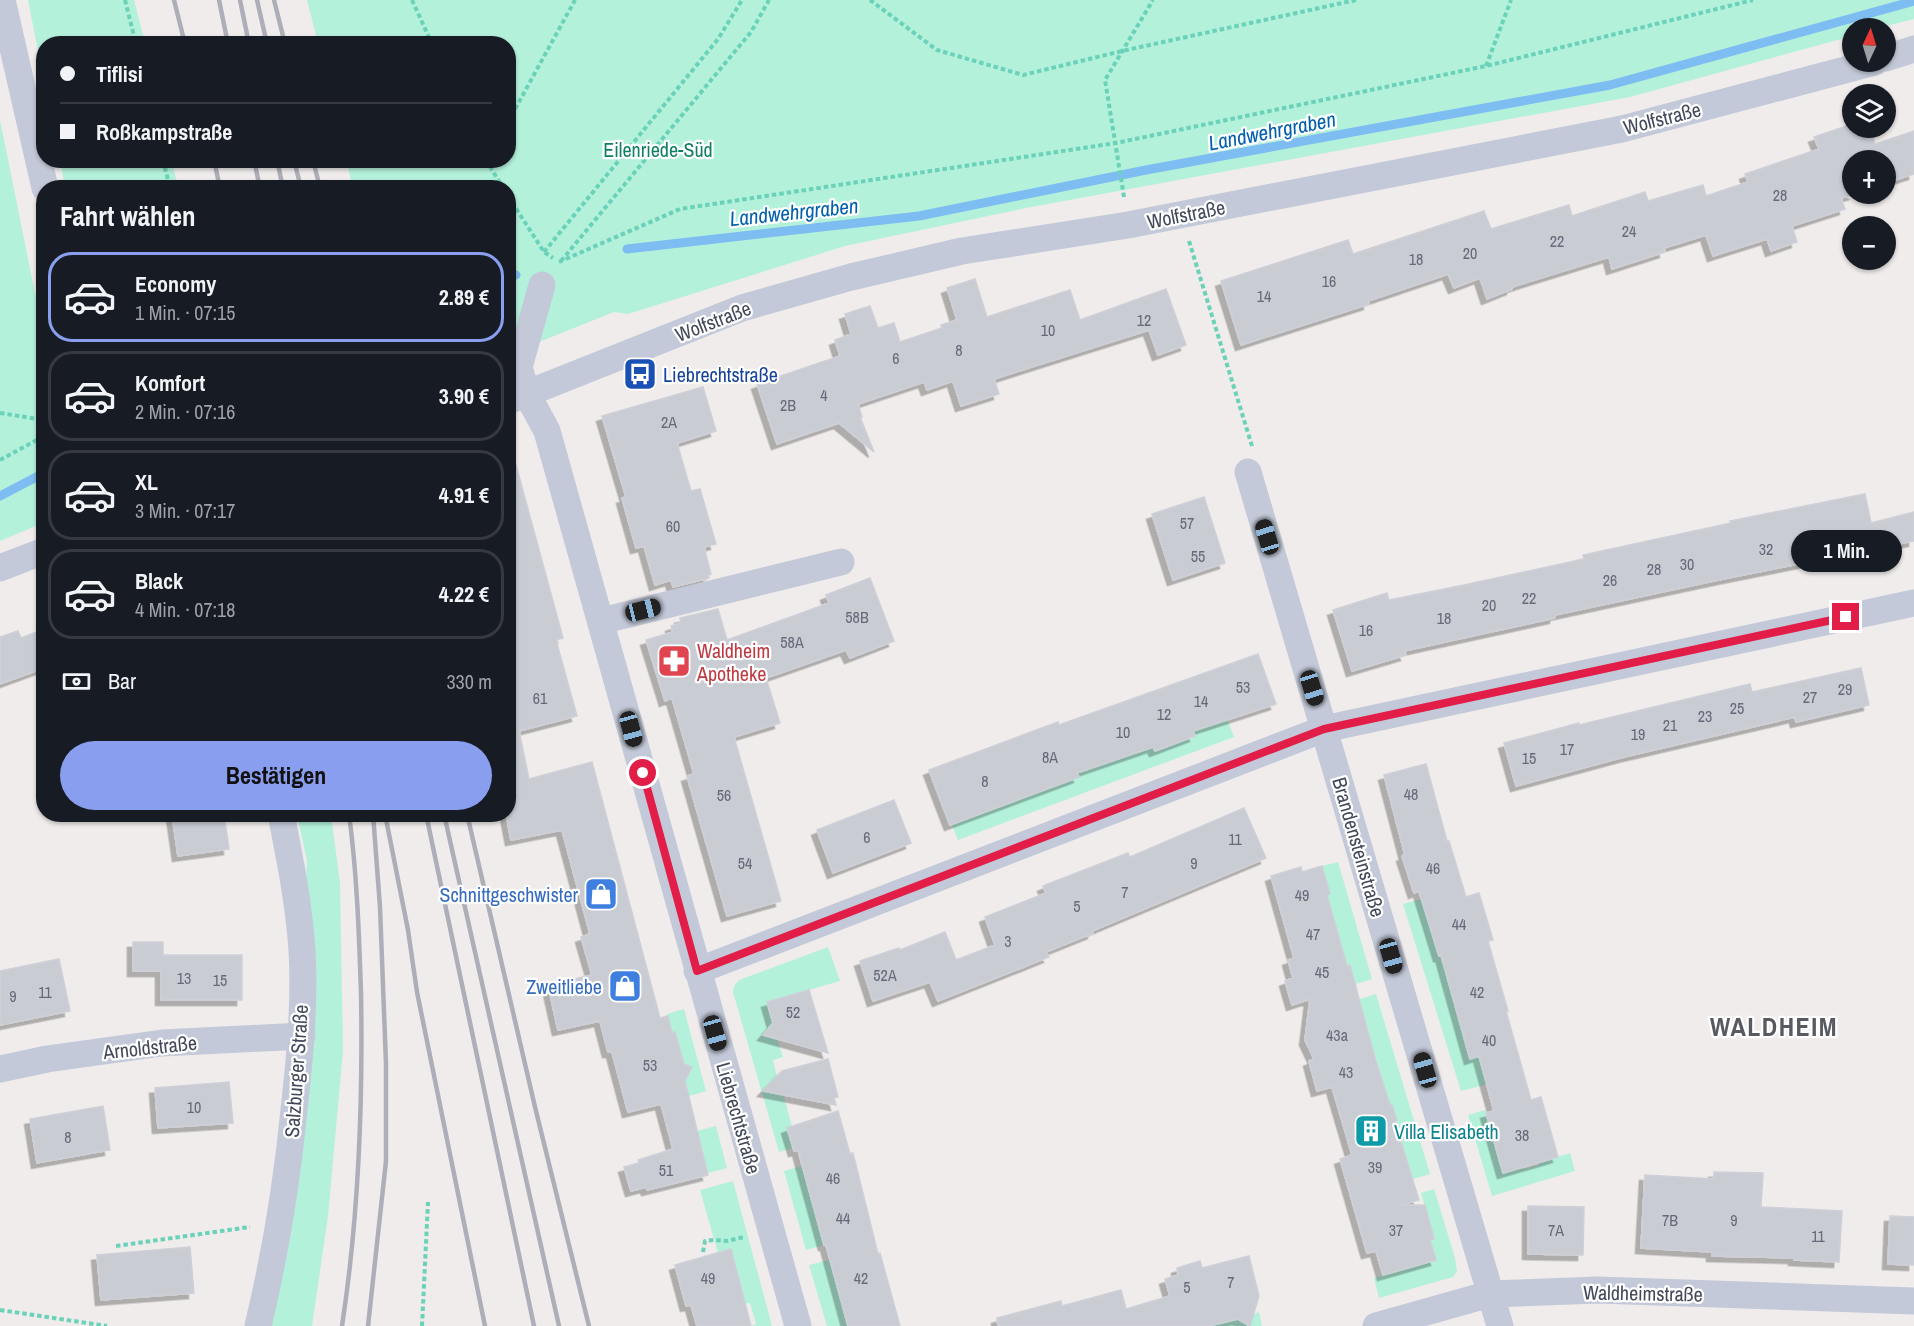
<!DOCTYPE html>
<html lang="de">
<meta charset="utf-8">
<style>
:root{--surface:#171b24;--page:#20242c;--text:#f1f3f6;--muted:#9ea1a6;--line:#363941;--accent:#8a9ef0}
body{margin:0;font-family:"Archivo Narrow",sans-serif;background:var(--page);color:var(--text);height:100vh;display:flex;flex-direction:column;font-size:22px;white-space:nowrap}
*{box-sizing:border-box;margin:0}
p{font-size:20px;color:var(--muted)}
.icon{flex:none;width:33px;height:33px;fill:none;stroke:currentColor;stroke-width:2;stroke-linecap:round;stroke-linejoin:round}
.map{position:relative;flex:1;overflow:hidden}
.panel{position:absolute;left:36px;top:180px;width:480px;height:642px;display:flex;flex-direction:column;background:var(--surface);border-radius:24px;box-shadow:0 2px 4px #0004}
.panel>*{flex:none}
.hud{position:absolute;left:36px;top:36px;width:480px;height:132px;border-radius:24px;box-shadow:0 2px 4px #0004;display:grid;align-content:center;height:132px;padding:0 24px;background:var(--surface)}
.needle{width:39px;rotate:4deg}
.controls{position:absolute;left:1842px;top:18px;display:grid;gap:12px}
.controls a{display:grid;place-items:center;width:54px;height:54px;border-radius:50%;background:var(--surface);box-shadow:0 2px 4px #0004;font-size:30px}
.end{position:absolute;width:27px;height:27px;margin:-14px;border:8px solid #e11d48;background:#fff;box-shadow:0 0 0 3px #fff}
.from{border-radius:50%}
.bubble{position:absolute;height:42px;border-radius:21px;background:var(--surface);box-shadow:0 2px 4px #0004;font-size:20px;font-weight:800;line-height:42px;text-align:center}
.car{position:absolute;width:18px;height:36px;margin:-18px -9px;border-radius:8px;box-shadow:0 0 4px 2px #0007;background:linear-gradient(#222 24%,#8ab4d8 0 40%,#222 0 76%,#8ab4d8 0 86%,#222 0)}
.hud b{display:flex;align-items:center;gap:21px;height:57px;font-size:22px}
.hud b+b{border-top:2px solid var(--line)}
.hud i{width:15px;height:15px;background:var(--text)}
ul{padding:0;list-style:none}
li{display:flex;align-items:center;gap:18px;height:90px;margin:0 12px 9px;padding:0 12px;border:3px solid var(--line);border-radius:24px}
li div{flex:1}
li b{display:block;font-size:22px}
li em{font-style:normal;font-weight:800}
li.current{border-color:var(--accent)}
li>.icon{width:54px;height:54px;stroke-width:1.5}
h2{padding:0 24px;font-size:27px;line-height:72px}
.pay{display:flex;align-items:center;gap:15px;height:66px;padding:0 24px;font-size:22px}
.pay p{margin-inline-start:auto}
.cta{display:flex;gap:12px;margin-top:auto;padding:12px 24px}
.cta a{flex:1;height:69px;border-radius:36px;background:var(--accent);color:#111;font-size:24px;font-weight:800;line-height:69px;text-align:center}
.map>svg:first-child{display:block}
.green{fill:#b4f1db}
.lines{fill:none;stroke-linecap:round;stroke-linejoin:round}
.stream{stroke:#7ebdf2;stroke-width:9}
.building{fill:#caccd4;stroke:#cfcfd8;stroke-width:1.5;filter:url(#shadow)}
.path{stroke:#6ad2b8;stroke-width:4;stroke-dasharray:4.5 3;stroke-linecap:butt}
.minor{stroke:#c3c9d8;stroke-width:27}
.rail{stroke:#adaeb7;stroke-width:4.5}
.route{stroke:#e11d48;stroke-width:8}
.labels{text-anchor:middle;dominant-baseline:central;stroke-width:4.5;stroke-linejoin:round;paint-order:stroke}
.number-label{font-size:16px;fill:#656a78}
.street-label{font-size:20px;fill:#43495a;stroke:#fff}
.park-label{font-size:20px;fill:#0f7f63;stroke:#fff}
.transit-label{font-size:20px;fill:#164399;stroke:#fff;text-anchor:start}
.health-label{font-size:20px;fill:#be3a42;stroke:#fff;text-anchor:start}
.shop-label{font-size:20px;fill:#366cbe;stroke:#fff;text-anchor:end}
.culture-label{font-size:20px;fill:#0d838f;stroke:#fff;text-anchor:start}
.water-label{font-size:21px;font-style:italic;fill:#015fae;stroke:#fff}
.district-label{font-size:26px;font-weight:bold;letter-spacing:1.5px;fill:#585a61;stroke:#fff}
</style>
<div class="map">
<svg width="1914" height="1326" viewBox="0 0 1914 1326">
<defs>
<filter id="shadow"><feDropShadow dx="-5.5" dy="5.5" stdDeviation="0" flood-color="#0004"/></filter>
</defs>
<rect width="100%" height="100%" fill="#efeceb"/>
<path class="green" d="M28 0H134L145 43 44 44 43 76Z
M307 0H1914V19L1878 28H1852V36L1630 97 1026 208 845 246 628 314 614 312 509 354 508 188 353 187 346 161 508 160V44L318 43Z
M0 120 43 333V523L0 541Z
M60 161H172L178 187H65Z
M1227 719 1234 737 958 840 952 825 1079 777 1072 758 1101 765 1153 747 1155 751 1194 737 1193 731Z
M297 815H331L340 883 343 1051 328 1216 312 1326H258L302 949 307 861Z
M1338 862 1372 979 1356 984 1350 965 1347 966 1327 895 1330 894 1322 866Z
M1422 899 1438 955H1441L1470 1059 1479 1056 1524 1075 1461 1091 1403 904Z
M828 947 840 981 767 1002 773 1023 770 1027 773 1037 777 1039 783 1057 773 1060 777 1076 772 1081 775 1093 783 1094 792 1126 787 1128 793 1148 779 1152 733 992 734 986 739 980Z
M1376 994 1430 1174 1393 1185 1411 1174 1395 1122 1397 1120 1394 1110 1368 1088 1383 1083 1376 1058 1368 1060 1328 1009Z
M684 1009 706 1091 689 1096 684 1079V1064L675 1032 672 1033 667 1014Z
M1485 1110 1503 1173 1522 1167 1523 1169 1539 1165 1538 1163 1570 1153 1575 1171 1492 1196 1468 1115Z
M716 1126 727 1168 708 1173 697 1131Z
M802 1166 824 1245 806 1250 784 1171Z
M733 1181 772 1326H751L756 1324 750 1303 745 1304 718 1253 700 1190Z
M1434 1189 1455 1258 1457 1271 1453 1277 1379 1298 1374 1278 1436 1260 1430 1240 1434 1238 1421 1193Z
M845 1256 848 1326H827L809 1265Z
M1259 1312 1262 1326H1209L1238 1319 1242 1322 1252 1319 1254 1314Z"/>
<g class="lines">
<path class="stream" d="M627 249 919 216 1146 170 1610 85 1914 1
M508 277 516 275
M0 496 44 473"/>
</g>
<path class="building" d="M1852 124V128H1870L1875 144 1914 131V174L1886 183V160H1852V194H1855L1841 198 1845 209 1792 226 1797 242 1771 251 1767 239 1713 256 1706 235 1664 248 1665 252 1612 269 1609 257 1512 287V289L1487 299 1480 278 1454 288 1448 274 1368 301 1369 304 1241 345 1221 281 1348 240 1353 254 1484 211 1491 229 1569 205 1572 216 1645 192 1648 201 1703 185 1706 196 1748 182 1745 174 1819 149 1814 137Z
M975 279 987 317 1070 290 1080 320 1166 289 1186 345 1158 355 1149 330 994 379 999 394 961 406 953 381 927 390 924 382 858 404 862 417H860L874 452 839 423 777 444 757 384 840 356 835 340 851 334 845 314 870 306 878 328 894 323 900 342 942 328 941 325 957 320 947 288Z
M703 387 716 431 677 443 691 491 700 489 716 544 704 547 711 574 708 575 709 578 673 587 671 580 655 585 644 546 636 548 622 498 626 497 602 416Z
M516 465 563 638 556 640 577 716 519 731 529 779 592 762 660 1018 668 1016 672 1033 675 1032 684 1064 692 1067 685 1081 708 1175 647 1190 646 1187 631 1191 624 1167 639 1163 638 1160 673 1149 661 1104 628 1112 612 1052H608L600 1021 558 1030 548 985 592 975 581 937 590 934 562 830 511 840 506 814H508V466Z
M1865 494 1871 523 1914 512V541L1723 579 1555 615V618L1404 651 1406 655 1352 671 1333 610 1387 593 1389 600 1464 585 1584 559 1583 555 1731 523 1730 521Z
M1204 497 1225 563 1173 580 1152 514Z
M870 578 894 641 850 658 846 650 766 678 780 723 734 737 781 901 727 916 687 776 694 774 672 698 665 701 646 640 673 632 671 626 681 623 680 618 718 609 727 640 829 603 826 595Z
M44 629V668L0 684V637L18 631 21 638Z
M1258 654 1276 704 1193 731 1195 736 1155 751 1153 747 1077 773 1079 777 950 825 929 770 1058 722 1059 725Z
M1861 668 1869 705 1796 722 1795 717 1624 757 1516 786 1504 743 1579 723V725L1750 684 1752 692Z
M1426 764 1447 841H1449L1466 897 1479 893 1493 940 1488 941 1508 1011H1506L1531 1100 1541 1097 1558 1157 1503 1173 1486 1113 1494 1111 1479 1056 1470 1059 1441 955 1439 956 1419 891 1414 893 1402 856 1405 855 1384 775Z
M894 800 911 843 833 873 817 830Z
M1244 808 1266 858 1092 931 1093 933 1046 952 1049 957 938 1001 930 982 873 1001 860 961 899 948 900 950 945 932 956 960 995 945 985 917 1046 893 1043 886 1128 853 1130 857Z
M172 814H224L229 849 178 856Z
M1322 866 1330 894 1327 895 1347 966 1350 965 1375 1058 1390 1105H1392L1397 1120 1395 1122 1419 1200 1400 1205H1425L1434 1239 1430 1240 1436 1260 1383 1275 1376 1251 1367 1253 1340 1159 1352 1155 1332 1087 1317 1091 1309 1061 1314 1059 1305 1040 1310 999 1292 1005 1285 981 1293 978 1288 960 1294 958 1271 876 1301 867 1302 872Z
M133 942H163V955H242V1000H161V971H133Z
M59 959 70 1011 0 1025V971Z
M809 990 828 1053 763 1035 773 1023 767 1002Z
M828 1059 838 1097 834 1098 836 1105 763 1091 782 1071Z
M229 1082 233 1123 158 1128 155 1088Z
M103 1106 110 1150 37 1163 30 1119Z
M838 1111 850 1154 853 1153 878 1254 880 1253 900 1326H848L826 1245H824L798 1150 794 1151 787 1128Z
M1714 1172 1763 1173 1761 1207 1842 1211 1839 1262 1794 1260V1258L1712 1256V1252L1641 1248 1645 1175 1714 1179Z
M1528 1206 1584 1207 1583 1255 1528 1254Z
M1890 1216 1914 1217V1265L1888 1264Z
M190 1247 194 1293 101 1300 97 1255Z
M731 1249 751 1326H697L691 1305 686 1306 675 1265Z
M1249 1256 1259 1296 1250 1326 1238 1319 1209 1326H998L997 1318 1061 1301 1062 1306 1121 1290 1126 1309 1170 1296 1165 1279 1178 1275 1177 1268 1200 1261 1202 1268Z"/>
<g class="lines">
<path class="path" d="M125 0 136 44
M412 0 432 44
M870 0 937 50 1023 75 1122 51 1356 0
M1486 66 1511 0
M508 122 575 0
M163 160 170 188
M486 160 503 188
M508 196 544 252 553 258
M1124 197 1105 80 1153 0
M1189 241 1252 446
M544 252 718 39 742 0
M561 261 751 32 769 0
M559 262 680 209 1116 143 1486 66 1753 0
M0 413 44 420
M0 460 44 436
M116 1246 250 1227
M703 1252 705 1241 714 1240 727 1241 744 1237
M0 1310 107 1326
M422 1326 428 1202"/>
<path class="minor" d="M2 0 45 188
M1886 58 1914 49
M542 285 519 367 527 394 547 431 798 1326
M508 401 742 308 851 277 962 251 1128 225 1622 129 1875 62
M1248 472 1500 1326
M0 568 44 551
M601 621 841 562
M697 971 1324 729 1914 603
M0 1069 47 1059 162 1043 302 1036
M258 1326C275 1255 287 1182 294 1110 300 1056 305 1004 302 950 299 905 290 859 281 814
M1376 1326 1490 1294 1598 1290 1914 1301"/>
<path class="rail" d="M174 0 185 44
M219 0 228 44
M240 0 249 44
M257 0 267 44
M274 0 285 44
M214 160 220 188
M254 160 260 188
M277 160 283 188
M294 160 301 188
M313 160 320 188
M385 814 408 930 417 992 485 1326
M426 814 534 1326
M444 814 559 1326
M467 814 535 1107 589 1326
M342 1326C359 1215 363 1104 361 993 359 933 357 874 349 814
M368 1326 386 1161V1064L380 907 373 814"/>
</g>
<g class="lines">
<path class="route" d="M643 773 697 971 1324 729 1846 617"/>
</g>
<defs>
<symbol id="bus-square" viewBox="-11 -11 22 22"><rect x="-9" y="-9" width="18" height="18" rx="4" fill="#1a4fb4" stroke="#fff"/><path d="M-5-6H5V4H4V6H2V4H-2V6H-4V4H-5ZM-3.5-4V0h7V-4ZM-3.5 1.2v1.5H-2V1.2ZM2 1.2v1.5H3.5V1.2Z" fill="#fff"/></symbol>
<symbol id="pharmacy-square" viewBox="-11 -11 22 22"><rect x="-9" y="-9" width="18" height="18" rx="4" fill="#e0444e" stroke="#fff"/><path d="M-2-6h4v4h4v4h-4v4h-4v-4h-4v-4h4Z" fill="#fff"/></symbol>
<symbol id="shop-square" viewBox="-11 -11 22 22"><rect x="-9" y="-9" width="18" height="18" rx="4" fill="#3f7fe0" stroke="#fff"/><path d="M-5-2.5h2.3a2.7 3.5 0 0 1 5.4 0H5L5.5 6h-11ZM-1.5-2.5h3a1.5 2.3 0 0 0-3 0Z" fill="#fff"/></symbol>
<symbol id="building-square" viewBox="-11 -11 22 22"><rect x="-9" y="-9" width="18" height="18" rx="4" fill="#0f9aa8" stroke="#fff"/><path d="M-4-6H4V6H1V3H-1V6H-4ZM-2.5-4.3h1.7v1.8h-1.7ZM.8-4.3h1.7v1.8H.8ZM-2.5-1h1.7V.8h-1.7ZM.8-1h1.7V.8H.8Z" fill="#fff"/></symbol>
</defs>
<g fill-rule="evenodd">
<use href="#bus-square" x="621" y="355" width="38" height="38"/>
<use href="#pharmacy-square" x="655" y="642" width="38" height="38"/>
<use href="#shop-square" x="582" y="875" width="38" height="38"/>
<use href="#shop-square" x="606" y="967" width="38" height="38"/>
<use href="#building-square" x="1352" y="1112" width="38" height="38"/>
</g>
<g class="labels">
<g class="number-label">
<text x="1780" y="195">28</text>
<text x="1629" y="231">24</text>
<text x="1557" y="241">22</text>
<text x="1470" y="253">20</text>
<text x="1416" y="259">18</text>
<text x="1329" y="281">16</text>
<text x="1264" y="296">14</text>
<text x="1144" y="320">12</text>
<text x="1048" y="330">10</text>
<text x="959" y="350">8</text>
<text x="896" y="358">6</text>
<text x="824" y="395">4</text>
<text x="788" y="405">2B</text>
<text x="669" y="422">2A</text>
<text x="1187" y="523">57</text>
<text x="673" y="526">60</text>
<text x="1766" y="549">32</text>
<text x="1198" y="556">55</text>
<text x="1687" y="564">30</text>
<text x="1654" y="569">28</text>
<text x="1610" y="580">26</text>
<text x="1529" y="598">22</text>
<text x="1489" y="605">20</text>
<text x="857" y="617">58B</text>
<text x="1444" y="618">18</text>
<text x="1366" y="630">16</text>
<text x="792" y="642">58A</text>
<text x="1243" y="687">53</text>
<text x="1845" y="689">29</text>
<text x="1810" y="697">27</text>
<text x="540" y="698">61</text>
<text x="1201" y="701">14</text>
<text x="1737" y="708">25</text>
<text x="1164" y="714">12</text>
<text x="1705" y="716">23</text>
<text x="1670" y="725">21</text>
<text x="1123" y="732">10</text>
<text x="1638" y="734">19</text>
<text x="1567" y="749">17</text>
<text x="1050" y="757">8A</text>
<text x="1529" y="758">15</text>
<text x="985" y="781">8</text>
<text x="1411" y="794">48</text>
<text x="724" y="795">56</text>
<text x="867" y="837">6</text>
<text x="1235" y="839">11</text>
<text x="745" y="863">54</text>
<text x="1194" y="863">9</text>
<text x="1433" y="868">46</text>
<text x="1125" y="892">7</text>
<text x="1302" y="895">49</text>
<text x="1077" y="906">5</text>
<text x="1459" y="924">44</text>
<text x="1313" y="934">47</text>
<text x="1008" y="941">3</text>
<text x="1322" y="972">45</text>
<text x="885" y="975">52A</text>
<text x="184" y="978">13</text>
<text x="220" y="980">15</text>
<text x="45" y="992">11</text>
<text x="1477" y="992">42</text>
<text x="13" y="996">9</text>
<text x="793" y="1012">52</text>
<text x="1337" y="1035">43a</text>
<text x="1489" y="1040">40</text>
<text x="650" y="1065">53</text>
<text x="1346" y="1072">43</text>
<text x="194" y="1107">10</text>
<text x="1522" y="1135">38</text>
<text x="68" y="1137">8</text>
<text x="1375" y="1167">39</text>
<text x="666" y="1170">51</text>
<text x="833" y="1178">46</text>
<text x="843" y="1218">44</text>
<text x="1670" y="1220">7B</text>
<text x="1734" y="1220">9</text>
<text x="1396" y="1230">37</text>
<text x="1556" y="1230">7A</text>
<text x="1818" y="1236">11</text>
<text x="708" y="1278">49</text>
<text x="861" y="1278">42</text>
<text x="1231" y="1282">7</text>
<text x="1187" y="1287">5</text>
</g>
<g class="street-label">
<text transform="translate(1662 118) rotate(-14)">Wolfstraße</text>
<text transform="translate(1186 214) rotate(-11)">Wolfstraße</text>
<text transform="translate(713 321) rotate(-21)">Wolfstraße</text>
<text transform="translate(1359 847) rotate(74)">Brandensteinstraße</text>
<text transform="translate(150 1047) rotate(-6)">Arnoldstraße</text>
<text transform="translate(296 1071) rotate(-86)">Salzburger Straße</text>
<text transform="translate(739 1118) rotate(74)">Liebrechtstraße</text>
<text transform="translate(1643 1293) rotate(1)">Waldheimstraße</text>
</g>
<g class="park-label">
<text x="658" y="149">Eilenriede-Süd</text>
</g>
<g class="transit-label">
<text x="663" y="374">Liebrechtstraße</text>
</g>
<g class="health-label">
<text x="697" y="650">Waldheim<tspan x="697" dy="23">Apotheke</tspan></text>
</g>
<g class="shop-label">
<text x="578" y="894">Schnittgeschwister</text>
<text x="602" y="986">Zweitliebe</text>
</g>
<g class="culture-label">
<text x="1394" y="1131">Villa Elisabeth</text>
</g>
<g class="water-label">
<text transform="translate(1272 131) rotate(-11)">Landwehrgraben</text>
<text transform="translate(794 212) rotate(-6)">Landwehrgraben</text>
</g>
<g class="district-label">
<text x="1774" y="1026">WALDHEIM</text>
</g>
</g>
</svg>
<div class="controls">
<a><svg class="needle" viewBox="-14 -14 28 28"><path d="M0-13l5 13h-10z" fill="#e53935"/><path d="M0 13l5-13h-10z" fill="#9ea1a6"/></svg></a>
<a><svg class="icon" aria-label="layers" viewBox="0 0 24 24"><path d="M12 4l9 5-9 5-9-5zM3 14l9 5 9-5"/></svg></a>
<a>+</a>
<a>−</a>
</div>
<i class="end from" style="left:643px;top:773px"></i>
<i class="end" style="left:1846px;top:617px"></i>
<div class="bubble" style="left:1791px;top:530px;width:111px">1 Min.</div>
<i class="car" style="left:1267px;top:537px;rotate:343deg"></i>
<i class="car" style="left:643px;top:610px;rotate:76deg"></i>
<i class="car" style="left:1312px;top:688px;rotate:163deg"></i>
<i class="car" style="left:631px;top:729px;rotate:165deg"></i>
<i class="car" style="left:1391px;top:956px;rotate:164deg"></i>
<i class="car" style="left:715px;top:1033px;rotate:164deg"></i>
<i class="car" style="left:1425px;top:1070px;rotate:344deg"></i>
<div class="hud">
<b><i class="from"></i>Tiflisi</b>
<b><i></i>Roßkampstraße</b>
</div>
<section class="panel">
<h2>Fahrt wählen</h2>
<ul>
<li class="current"><svg class="icon" aria-label="car" viewBox="0 0 24 24"><path d="M5 17H2v-5l4-1 3-4h7l3 4 3 1v5h-3M9 17h6M6 11h13"/><circle cx="7" cy="17" r="2"/><circle cx="17" cy="17" r="2"/></svg><div><b>Economy</b><p>1 Min. · 07:15</p></div><em>2.89 €</em></li>
<li><svg class="icon" aria-label="car" viewBox="0 0 24 24"><path d="M5 17H2v-5l4-1 3-4h7l3 4 3 1v5h-3M9 17h6M6 11h13"/><circle cx="7" cy="17" r="2"/><circle cx="17" cy="17" r="2"/></svg><div><b>Komfort</b><p>2 Min. · 07:16</p></div><em>3.90 €</em></li>
<li><svg class="icon" aria-label="car" viewBox="0 0 24 24"><path d="M5 17H2v-5l4-1 3-4h7l3 4 3 1v5h-3M9 17h6M6 11h13"/><circle cx="7" cy="17" r="2"/><circle cx="17" cy="17" r="2"/></svg><div><b>XL</b><p>3 Min. · 07:17</p></div><em>4.91 €</em></li>
<li><svg class="icon" aria-label="car" viewBox="0 0 24 24"><path d="M5 17H2v-5l4-1 3-4h7l3 4 3 1v5h-3M9 17h6M6 11h13"/><circle cx="7" cy="17" r="2"/><circle cx="17" cy="17" r="2"/></svg><div><b>Black</b><p>4 Min. · 07:18</p></div><em>4.22 €</em></li>
</ul>
<div class="pay"><svg class="icon" aria-label="cash" viewBox="0 0 24 24"><path d="M3 7h18v10H3z"/><circle cx="12" cy="12" r="2"/></svg>Bar<p>330 m</p></div>
<div class="cta"><a>Bestätigen</a></div>
</section>
</div>
